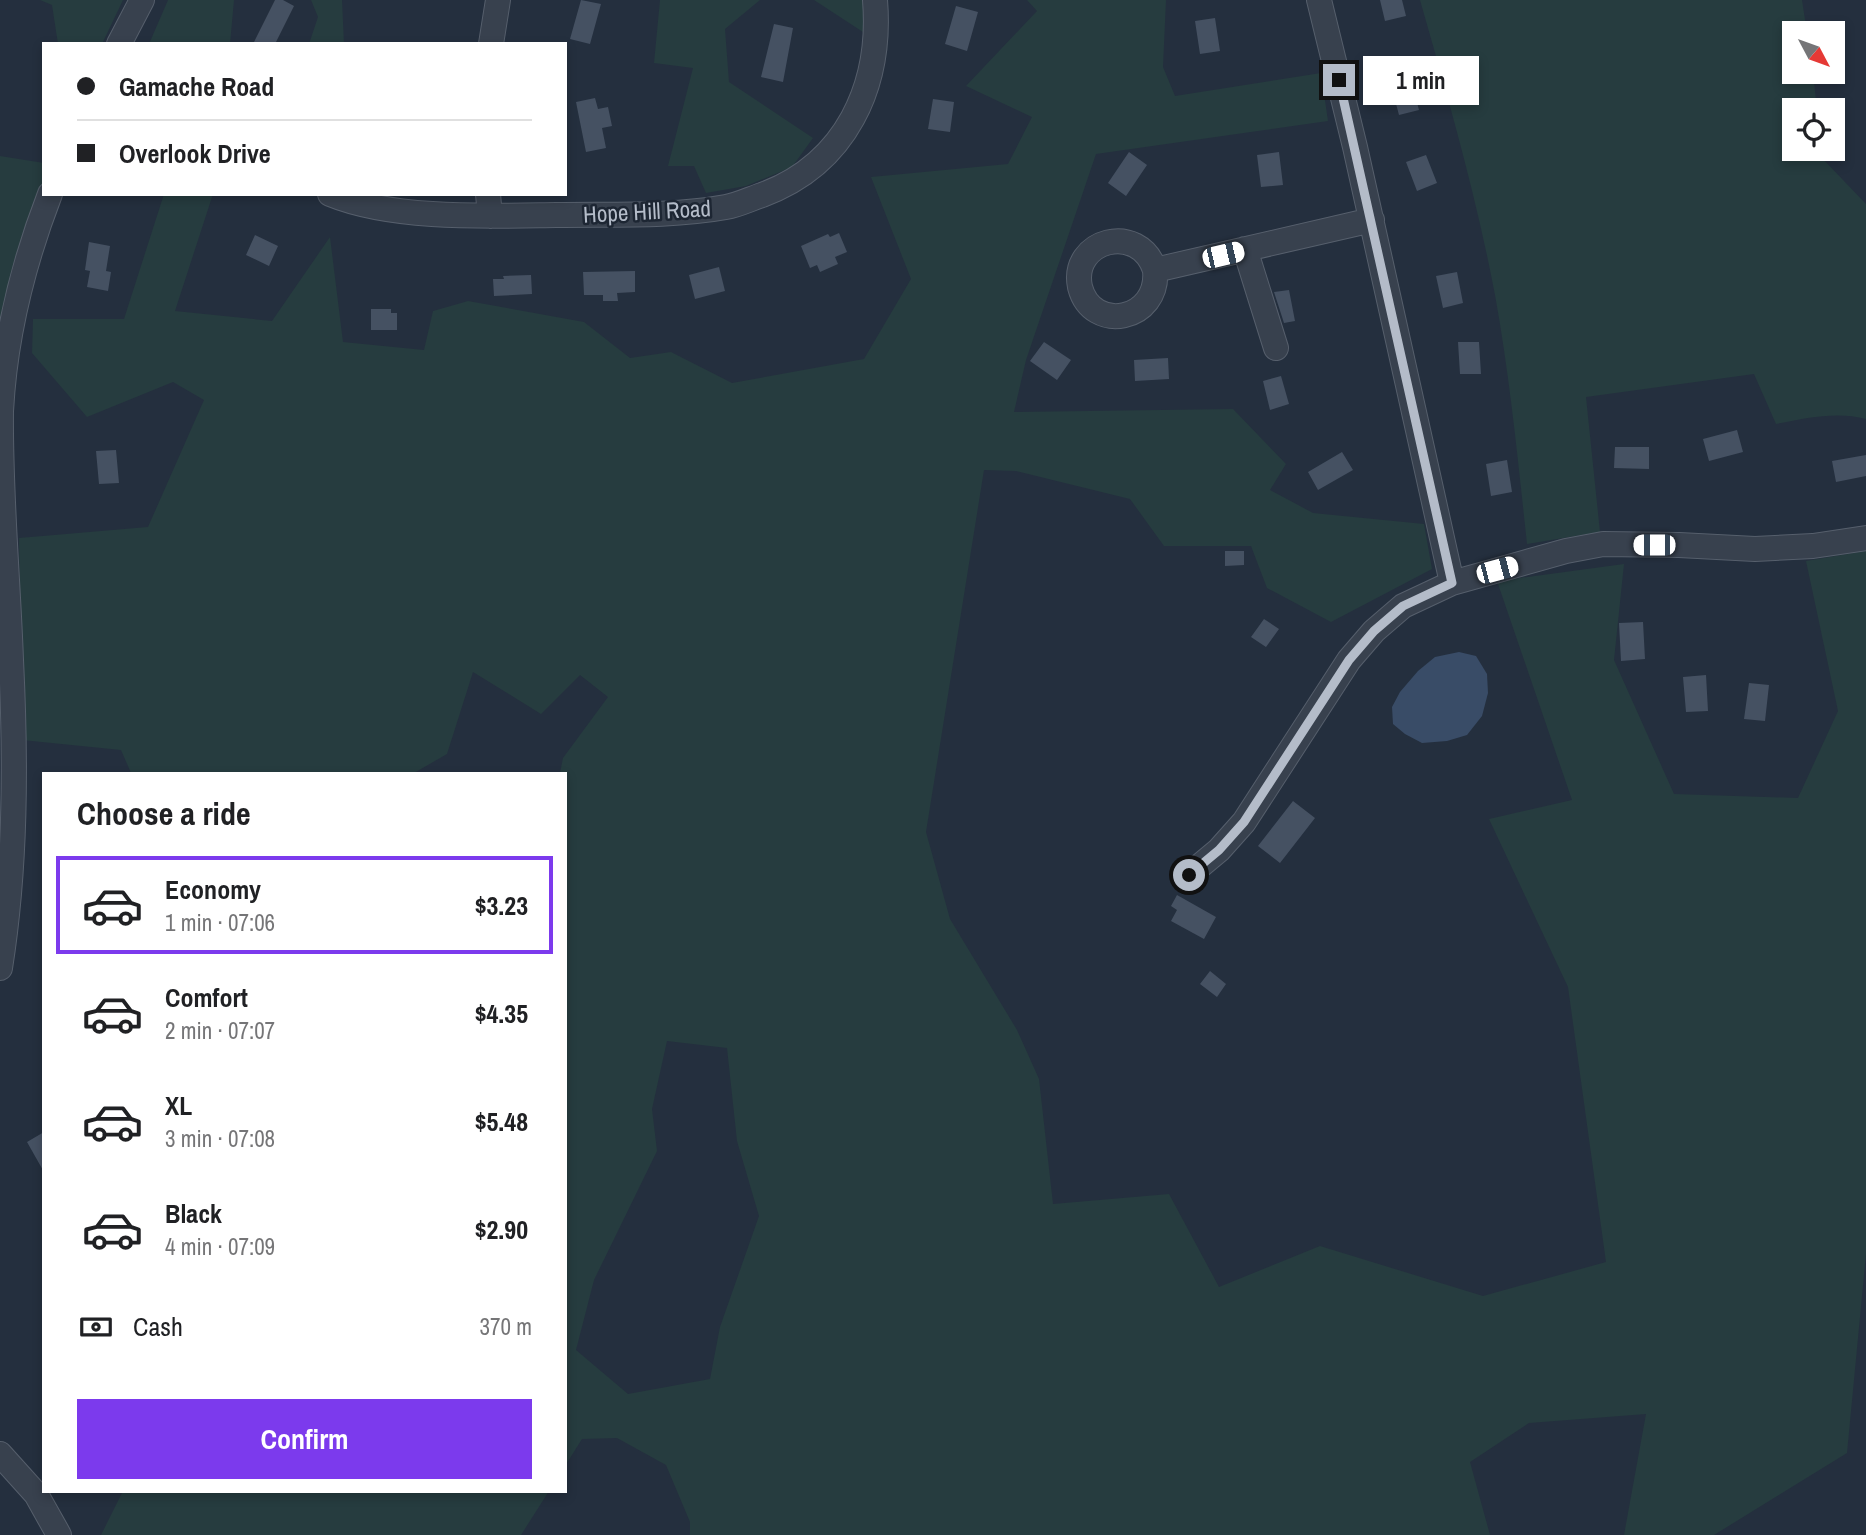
<!DOCTYPE html>
<meta charset="utf-8">
<style>
:root{--surface:#fff;--page:#f2f2f2;--text:#202124;--muted:#757577;--line:#e0e0e0;--accent:#7c3aed}
body{margin:0;font-family:"Archivo Narrow",sans-serif;background:var(--page);color:var(--text);height:100vh;display:flex;flex-direction:column;font-size:26px;white-space:nowrap}
*{box-sizing:border-box;margin:0}
p{font-size:23px;color:var(--muted)}
.icon{flex:none;width:38px;height:38px;fill:none;stroke:currentColor;stroke-width:2;stroke-linecap:round;stroke-linejoin:round}
.map{position:relative;flex:1;overflow:hidden}
.details{position:absolute;left:42px;top:772px;width:525px;height:721px;display:flex;flex-direction:column;background:var(--surface);border-radius:0px;box-shadow:0 4px 10px #0003}
.details>*{flex:none}
.top-card{position:absolute;left:42px;top:42px;width:525px;height:154px;border-radius:0px;box-shadow:0 4px 10px #0003;display:grid;align-content:center;height:154px;padding:0 35px;background:var(--surface)}
.needle{width:46px;rotate:131deg}
.buttons{position:absolute;left:1782px;top:21px;display:grid;gap:14px}
.buttons a{display:grid;place-items:center;width:63px;height:63px;border-radius:0px;background:var(--surface);box-shadow:0 4px 10px #0003;font-size:35px}
.end{position:absolute;width:32px;height:32px;margin:-16px;border:9px solid #b4bcc9;background:#111;box-shadow:0 0 0 4px #111}
.from{border-radius:50%}
.bubble{position:absolute;height:49px;border-radius:0px;background:var(--surface);box-shadow:0 4px 10px #0003;font-size:23px;font-weight:700;line-height:49px;text-align:center}
.car{position:absolute;width:21px;height:42px;margin:-21px -10px;border-radius:9px;box-shadow:0 0 5px 2px #0007;background:linear-gradient(#fff 24%,#345 0 40%,#fff 0 76%,#345 0 86%,#fff 0)}
.top-card b{display:flex;align-items:center;gap:24px;height:66px;font-size:26px}
.top-card b+b{border-top:2px solid var(--line)}
.top-card i{width:18px;height:18px;background:var(--text)}
ul{padding:0;list-style:none}
li{display:flex;align-items:center;gap:21px;height:98px;margin:0 14px 10px;padding:0 21px;border:4px solid transparent;border-radius:0px}
li div{flex:1}
li b{display:block;font-size:26px}
li em{font-style:normal;font-weight:700}
li.on{border-color:var(--accent)}
li>.icon{width:63px;height:63px;stroke-width:1.5}
h2{padding:0 35px;font-size:32px;line-height:84px}
.pay{display:flex;align-items:center;gap:18px;height:77px;padding:0 35px;font-size:26px}
.pay p{margin-inline-start:auto}
.button{display:flex;gap:14px;margin-top:auto;padding:14px 35px}
.button a{flex:1;height:80px;border-radius:0px;background:var(--accent);color:#fff;font-size:28px;font-weight:700;line-height:80px;text-align:center}
.map>svg:first-child{display:block}
.green{fill:#263c3f;fill-rule:evenodd}
.water{fill:#394c67}
.building{fill:#455162}
.lines{fill:none;stroke-linecap:round;stroke-linejoin:round}
.minor-casing{stroke:#565f6c;stroke-width:26}
.minor{stroke:#38414e;stroke-width:24}
.route{stroke:#b4bcc9;stroke-width:9}
.labels{text-anchor:middle;dominant-baseline:central;stroke-width:5;stroke-linejoin:round;paint-order:stroke}
.street-label{font-size:23px;fill:#b4bcc9;stroke:#1d2633}
</style>
<div class="map">
<svg width="1866" height="1535" viewBox="0 0 1866 1535">
<rect width="100%" height="100%" fill="#242f3e"/>
<path class="green" d="M40 0H123L102 44H58L52 5Z
M168 0H234L230 44H149Z
M311 0H342L344 44H309L318 17Z
M660 0H760L725 29 729 82 813 138 792 167 746 186 706 193 694 166H668L693 68 654 63Z
M814 0H863L866 34Z
M1027 0H1166L1163 67 1175 96 1321 73 1328 121 1096 154 1026 360 1014 412 1233 409 1286 464 1270 490 1313 513 1424 524 1432 569 1331 622 1267 588 1251 546H1164L1130 499 1016 471 984 470 926 832 950 919 1017 1030 1039 1079 1053 1204 1169 1194 1219 1287 1320 1246 1483 1296 1606 1262 1568 987 1489 819 1572 800 1497 581 1624 564 1614 660 1674 794 1798 798 1838 711 1806 561 1866 551V1254L1847 1453 1714 1535H1624L1646 1414 1529 1423 1470 1462 1490 1535H690V1522L666 1465 617 1438 582 1439 565 1466V774L560 773 563 758 608 697 580 675 541 714 473 672 447 754 414 773H131L121 750 22 740 19 538 148 527 204 400 173 382 87 417 32 353 33 319H124L164 194H213L175 311 272 321 330 237 343 342 424 350 433 311 468 301 584 322 630 358 671 352 732 383 864 359 911 279 871 177 1008 164 1032 117 966 86 1037 11ZM667 1041 727 1048 737 1141 759 1216 720 1327 710 1379 628 1394 576 1350 594 1280 657 1151 652 1109Z
M1420 0H1802L1807 33H1794V72H1813L1817 110H1794V149H1820L1821 157 1866 204V419C1837 411 1806 418 1776 424L1754 374 1586 397 1600 532 1527 544C1518 461 1510 378 1495 295 1476 195 1448 98 1420 0Z
M0 156 44 163V194L13 315 12 695 0 710Z
M123 1491H549L521 1535H101Z"/>
<path class="water" d="M1459 652 1476 656 1487 674 1488 693 1482 716 1467 735 1447 741 1422 743 1405 734 1393 724 1392 707 1400 692 1418 671 1435 657Z"/>
<path class="building" d="M275 0H283L294 6 275 44H253Z
M581 0 601 4 590 44 570 39Z
M1380 0H1402L1406 16 1385 21Z
M956 6 978 12 967 51 945 44Z
M1215 18 1220 51 1200 54 1195 21Z
M774 24 793 28 783 82 761 77Z
M1411 80 1419 110 1399 115 1391 85Z
M595 98 598 109 608 107 612 126 602 128 606 148 586 152 576 102Z
M933 99 954 102 950 132 928 129Z
M1129 152 1147 165 1126 196 1108 183Z
M1279 152 1283 185 1261 187 1257 155Z
M1426 155 1437 183 1417 191 1406 162Z
M839 233 847 252 835 257 838 264 820 272 817 265 810 268 801 246 828 234 830 237Z
M255 235 278 246 269 266 246 255Z
M89 242 110 246 106 271 111 272 108 291 87 287 90 271 85 270Z
M719 267 725 291 695 299 689 275Z
M635 271V292L617 293 618 301H603V295H584L583 272Z
M1457 272 1463 303 1443 308 1436 276Z
M531 275 532 294 494 296 493 279H504L503 276Z
M1289 290 1295 321 1284 323 1274 292Z
M371 309H391V313H397V330H371Z
M1044 342 1071 360 1057 380 1030 361Z
M1458 342H1479L1481 374H1460Z
M1168 358 1169 379 1135 381 1134 360Z
M1281 376 1289 404 1270 410 1263 381Z
M1737 430 1743 452 1709 461 1703 439Z
M1615 447H1649V469L1614 468Z
M116 450 119 483 99 484 96 451Z
M1342 452 1353 470 1318 490 1308 472Z
M1866 455V476L1836 482 1832 461Z
M1507 460 1512 492 1491 496 1486 464Z
M1225 551H1244V565L1225 566Z
M1264 619 1279 629 1266 647 1251 637Z
M1643 622 1645 659 1621 661 1619 623Z
M1706 675 1708 711 1686 712 1683 677Z
M1749 683 1769 685 1765 721 1744 719Z
M1293 801 1315 818 1280 863 1258 846Z
M1177 895 1216 917 1204 939 1171 921 1177 910 1171 906Z
M1210 971 1226 984 1217 997 1200 984Z
M44 1132V1172L27 1142Z"/>
<g class="lines">
<defs>
<path id="minor" d="M1319 0 1355 147 1452 583
M119 44 142 0
M491 44 498 0
M330 194C393 220 489 216 556 215 613 214 671 217 726 207 738 205 750 199 762 195 846 164 882 86 875 0
M488 194 490 216
M1245 249 1276 348
M1155 270C1160 321 1092 334 1080 287 1070 240 1139 221 1155 270L1372 220
M1189 875 1219 850 1244 822 1349 660 1374 631 1403 606 1452 583 1566 551 1603 544 1679 545 1755 549 1813 546 1866 538
M0 968C16 867 16 762 11 660 8 578 0 494 1 411 5 336 23 264 50 194
M0 1454 36 1494 59 1535"/>
</defs>
<use href="#minor" class="minor-casing"/>
<use href="#minor" class="minor"/>
</g>
<g class="lines">
<path class="route" d="M1189 875 1219 850 1244 822 1349 660 1374 631 1403 606 1452 583 1339 80"/>
</g>
<g class="labels">
<g class="street-label">
<text transform="translate(647 211) rotate(-3)">Hope Hill Road</text>
</g>
</g>
</svg>
<div class="buttons">
<a><svg class="needle" viewBox="-14 -14 28 28"><path d="M0-13l5 13h-10z" fill="#e53935"/><path d="M0 13l5-13h-10z" fill="#757577"/></svg></a>
<a><svg class="icon" aria-label="locate" viewBox="0 0 24 24"><circle cx="12" cy="12" r="6"/><path d="M12 2v4M12 18v4M2 12h4M18 12h4"/></svg></a>
</div>
<i class="end from" style="left:1189px;top:875px"></i>
<i class="end" style="left:1339px;top:80px"></i>
<div class="bubble" style="left:1363px;top:56px;width:116px">1 min</div>
<i class="car" style="left:1223px;top:255px;rotate:77deg"></i>
<i class="car" style="left:1654px;top:545px;rotate:270deg"></i>
<i class="car" style="left:1497px;top:570px;rotate:75deg"></i>
<div class="top-card">
<b><i class="from"></i>Gamache Road</b>
<b><i></i>Overlook Drive</b>
</div>
<section class="details">
<h2>Choose a ride</h2>
<ul>
<li class="on"><svg class="icon" aria-label="car" viewBox="0 0 24 24"><path d="M5 17H2v-5l4-1 3-4h7l3 4 3 1v5h-3M9 17h6M6 11h13"/><circle cx="7" cy="17" r="2"/><circle cx="17" cy="17" r="2"/></svg><div><b>Economy</b><p>1 min · 07:06</p></div><em>$3.23</em></li>
<li><svg class="icon" aria-label="car" viewBox="0 0 24 24"><path d="M5 17H2v-5l4-1 3-4h7l3 4 3 1v5h-3M9 17h6M6 11h13"/><circle cx="7" cy="17" r="2"/><circle cx="17" cy="17" r="2"/></svg><div><b>Comfort</b><p>2 min · 07:07</p></div><em>$4.35</em></li>
<li><svg class="icon" aria-label="car" viewBox="0 0 24 24"><path d="M5 17H2v-5l4-1 3-4h7l3 4 3 1v5h-3M9 17h6M6 11h13"/><circle cx="7" cy="17" r="2"/><circle cx="17" cy="17" r="2"/></svg><div><b>XL</b><p>3 min · 07:08</p></div><em>$5.48</em></li>
<li><svg class="icon" aria-label="car" viewBox="0 0 24 24"><path d="M5 17H2v-5l4-1 3-4h7l3 4 3 1v5h-3M9 17h6M6 11h13"/><circle cx="7" cy="17" r="2"/><circle cx="17" cy="17" r="2"/></svg><div><b>Black</b><p>4 min · 07:09</p></div><em>$2.90</em></li>
</ul>
<div class="pay"><svg class="icon" aria-label="cash" viewBox="0 0 24 24"><path d="M3 7h18v10H3z"/><circle cx="12" cy="12" r="2"/></svg>Cash<p>370 m</p></div>
<div class="button"><a>Confirm</a></div>
</section>
</div>
